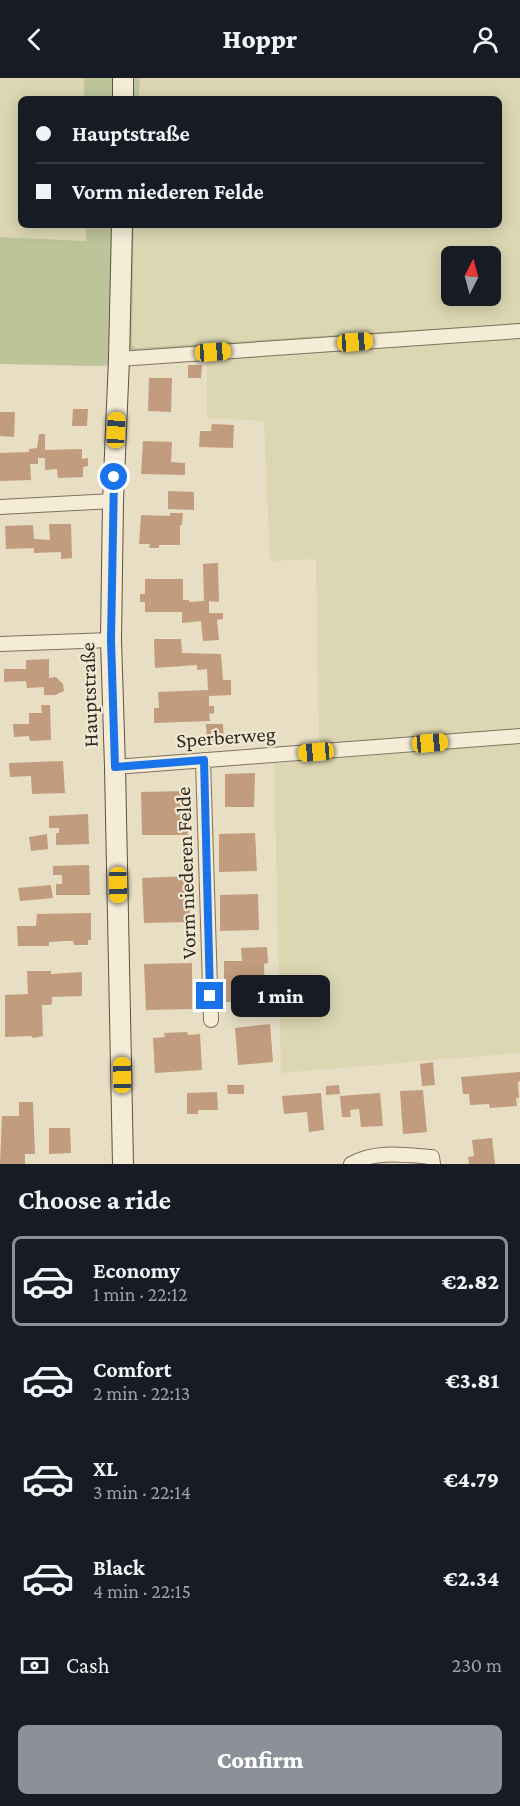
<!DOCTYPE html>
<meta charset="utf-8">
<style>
:root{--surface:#171b24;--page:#20242c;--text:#f1f3f6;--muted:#9ea1a6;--line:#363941;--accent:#8c9099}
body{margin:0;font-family:"Crimson Pro",serif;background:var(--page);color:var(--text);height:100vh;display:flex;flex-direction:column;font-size:22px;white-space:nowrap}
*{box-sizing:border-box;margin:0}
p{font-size:20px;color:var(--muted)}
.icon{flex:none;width:33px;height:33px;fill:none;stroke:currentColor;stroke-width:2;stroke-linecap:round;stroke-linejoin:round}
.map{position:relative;height:1086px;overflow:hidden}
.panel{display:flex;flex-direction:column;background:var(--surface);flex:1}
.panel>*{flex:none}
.hud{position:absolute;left:18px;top:18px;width:484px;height:132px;border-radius:9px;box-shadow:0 3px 15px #0003;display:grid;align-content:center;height:132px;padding:0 18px;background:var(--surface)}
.needle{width:39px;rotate:6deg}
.controls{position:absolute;left:441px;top:168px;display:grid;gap:12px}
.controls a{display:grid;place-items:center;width:60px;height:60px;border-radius:9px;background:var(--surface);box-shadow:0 3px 15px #0003;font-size:30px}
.end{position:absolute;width:27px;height:27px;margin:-14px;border:8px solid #1a73e8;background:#fff;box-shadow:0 0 0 3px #fff}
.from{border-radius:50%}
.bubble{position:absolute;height:42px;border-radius:9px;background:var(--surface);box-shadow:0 3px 15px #0003;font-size:20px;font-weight:800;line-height:42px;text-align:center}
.car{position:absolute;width:18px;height:36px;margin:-18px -9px;border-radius:8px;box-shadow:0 0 4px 2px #0007;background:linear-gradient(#f5c518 24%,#345 0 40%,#f5c518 0 76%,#345 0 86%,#f5c518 0)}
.hud b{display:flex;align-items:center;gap:21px;height:57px;font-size:22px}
.hud b+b{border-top:2px solid var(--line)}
.hud i{width:15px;height:15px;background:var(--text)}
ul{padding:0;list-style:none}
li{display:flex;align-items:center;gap:18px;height:90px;margin:0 12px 9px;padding:0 6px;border:3px solid transparent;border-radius:9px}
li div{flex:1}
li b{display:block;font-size:22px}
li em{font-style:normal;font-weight:800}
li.selected{border-color:var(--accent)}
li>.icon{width:54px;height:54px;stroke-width:1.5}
h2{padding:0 18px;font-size:27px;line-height:72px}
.pay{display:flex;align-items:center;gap:15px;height:66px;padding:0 18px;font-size:22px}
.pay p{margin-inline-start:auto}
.primary-button{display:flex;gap:12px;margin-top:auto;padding:12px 18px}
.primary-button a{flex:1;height:69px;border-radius:9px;background:var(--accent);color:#fff;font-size:24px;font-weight:800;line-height:69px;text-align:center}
header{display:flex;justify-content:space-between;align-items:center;height:78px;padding:0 18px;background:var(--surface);font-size:27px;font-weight:800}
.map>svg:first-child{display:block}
.farmland{fill:#dcd7b2;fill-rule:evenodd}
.green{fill:#bdc499}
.building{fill:#c19c7e}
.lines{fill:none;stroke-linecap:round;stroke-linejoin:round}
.minor-casing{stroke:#80705d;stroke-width:16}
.secondary-casing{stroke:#615240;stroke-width:22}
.minor{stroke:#f4ecd6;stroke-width:14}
.secondary{stroke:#f4ecd6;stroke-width:20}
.route{stroke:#1a73e8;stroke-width:8}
.labels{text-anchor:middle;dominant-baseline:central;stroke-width:4.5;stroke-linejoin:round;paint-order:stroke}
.street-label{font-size:21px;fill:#31281f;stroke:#f0e8d2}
</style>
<header><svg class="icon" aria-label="back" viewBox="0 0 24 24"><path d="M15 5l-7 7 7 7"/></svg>Hoppr<svg class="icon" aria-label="person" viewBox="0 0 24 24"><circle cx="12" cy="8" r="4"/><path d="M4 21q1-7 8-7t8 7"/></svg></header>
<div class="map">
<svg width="520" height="1086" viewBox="0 0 520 1086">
<rect width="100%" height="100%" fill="#e7dec4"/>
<path class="farmland" d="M0 0H84V21H21V147H86V163L0 159Z
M140 0H520V245L136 270 132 267 134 147H500V21H139ZM452 178H490V218H452Z
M520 258V655L319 669 316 481 270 483 264 343 207 340V282Z
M520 665V975L281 995 274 682Z"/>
<path class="green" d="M84 0H140L139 21H84Z
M86 147H134L132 267 136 270 520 245V258L207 282 98 288 0 286V159L86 163Z"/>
<path class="building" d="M188 287H202L201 300H188Z
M149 300H172L171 334 148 333Z
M73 331H88L87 348H72Z
M0 334H15L14 359 0 358Z
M212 346 234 347 233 370 199 369 200 353H211Z
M39 356H45V372L82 371V381L88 380V388L83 389V399L58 400 57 391 45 392V380H38V386H30L31 402 0 403V375L29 374V371L37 370Z
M143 363 172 364 171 384 185 385V397L141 396Z
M168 413 194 414V432L168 431Z
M170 435H183L182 447H180V467H159V470H149L150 466H139L141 437 170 438Z
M49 446H71L72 480 61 481V474L34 475V470L6 471 5 448 33 447 34 461 50 462Z
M218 485 219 524 209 523V535H223V541L217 542 219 562 203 563 201 543 182 545V534H145V524H140V516H145V501H183V522H189V524L204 523 203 486Z
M154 561H181L182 575 221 576 223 602H231V617L209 618V628H214V635L209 636 210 643 154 645V630H159L158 614 208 612 207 591 197 592V587L155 590Z
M49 581V600L56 599 63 606 64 613 55 617H44V609L27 610 26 603 4 604V591H26V582Z
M41 627H50L51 662 30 663 29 658 14 659 13 646H29V635H42Z
M206 646H223L224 663H207Z
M63 683 65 715 32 716 31 698 10 699 9 685Z
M255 695 254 729H225V696Z
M187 713 188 757H142L141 714Z
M88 736 89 766 56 767V755H59V750H49V738Z
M255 755 257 793 219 794V756Z
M47 756 48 771 31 773 29 759Z
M89 787 90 817H56V806H62V797H53V788Z
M189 798 190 844 144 845 142 800Z
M50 807 51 808 53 820 20 823 18 810Z
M258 816 259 852 220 853V817Z
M91 835V862H88V867H74L73 863H65L49 864V868H18L17 848H36L37 836Z
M267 869 268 885 264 886 265 923 224 924V883H242L241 870Z
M192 885V931L146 932 144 886Z
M27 893H51V896L82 894V918L52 919V925L50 927H42L43 958 33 960 32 958 5 959V917L28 916Z
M270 946 273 984 238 987 235 950Z
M187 954 188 957 200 956 202 992 155 995 153 960 165 959 164 955Z
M433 984 435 1007 422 1008 420 986Z
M520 994V1003L518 1004 519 1020H516L517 1028 490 1030 489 1026 470 1027 469 1016H463L461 999Z
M227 1007H244V1016H228Z
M339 1007 340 1016 326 1017V1008Z
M423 1012 427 1054 403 1056 400 1013Z
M217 1014 218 1032H198V1036H187V1015Z
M321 1015 324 1052 309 1054 307 1034 284 1036 282 1018Z
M380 1015 383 1048 361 1049 359 1031 350 1032 351 1039H342L340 1018Z
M19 1024H33L35 1076H25V1086H0L2 1038H19Z
M49 1050H70L71 1075 49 1076Z
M492 1060 495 1086H469L468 1079 474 1078 472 1062Z"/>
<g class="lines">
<defs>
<path id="minor" d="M119 281 520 253
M0 429 113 423
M0 566 111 562
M203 682 211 942
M115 689 520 658
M351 1086C376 1072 405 1077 432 1079L433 1086"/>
<path id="secondary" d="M123 21V0
M122 147 119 281 113 423 111 562 115 689 123 1086"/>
</defs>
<use href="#minor" class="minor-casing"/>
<use href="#secondary" class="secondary-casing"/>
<use href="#minor" class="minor"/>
<use href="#secondary" class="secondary"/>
</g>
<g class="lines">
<path class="route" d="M114 399 111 562 115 689 204 682 210 918"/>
</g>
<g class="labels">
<g class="street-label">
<text transform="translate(89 617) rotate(-92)">Hauptstraße</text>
<text transform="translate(226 659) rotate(-4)">Sperberweg</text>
<text transform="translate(186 795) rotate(-92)">Vorm niederen Felde</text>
</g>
</g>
</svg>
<div class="controls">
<a><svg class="needle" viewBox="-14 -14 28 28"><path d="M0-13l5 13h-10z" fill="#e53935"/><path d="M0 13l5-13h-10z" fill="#9ea1a6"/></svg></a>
</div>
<i class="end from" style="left:114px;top:399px"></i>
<i class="end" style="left:210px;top:918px"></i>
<div class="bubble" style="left:231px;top:897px;width:99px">1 min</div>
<i class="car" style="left:355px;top:264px;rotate:86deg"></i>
<i class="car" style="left:213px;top:274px;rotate:86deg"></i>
<i class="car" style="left:116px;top:352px;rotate:3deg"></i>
<i class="car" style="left:430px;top:665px;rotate:85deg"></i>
<i class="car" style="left:316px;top:674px;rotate:265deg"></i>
<i class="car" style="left:118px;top:807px;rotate:179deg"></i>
<i class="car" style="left:122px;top:997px;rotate:359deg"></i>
<div class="hud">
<b><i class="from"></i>Hauptstraße</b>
<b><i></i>Vorm niederen Felde</b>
</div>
</div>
<section class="panel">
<h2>Choose a ride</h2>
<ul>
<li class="selected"><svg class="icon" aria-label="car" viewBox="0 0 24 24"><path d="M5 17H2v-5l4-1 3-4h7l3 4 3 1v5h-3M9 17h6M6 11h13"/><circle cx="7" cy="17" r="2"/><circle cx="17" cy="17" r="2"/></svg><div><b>Economy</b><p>1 min · 22:12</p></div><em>€2.82</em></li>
<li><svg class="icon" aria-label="car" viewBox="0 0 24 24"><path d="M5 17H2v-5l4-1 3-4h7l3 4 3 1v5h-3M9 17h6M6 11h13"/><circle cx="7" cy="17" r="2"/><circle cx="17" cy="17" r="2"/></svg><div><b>Comfort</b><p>2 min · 22:13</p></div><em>€3.81</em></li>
<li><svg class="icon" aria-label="car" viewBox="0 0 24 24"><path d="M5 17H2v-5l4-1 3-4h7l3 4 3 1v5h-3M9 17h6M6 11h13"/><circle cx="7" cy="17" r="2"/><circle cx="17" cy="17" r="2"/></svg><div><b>XL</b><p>3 min · 22:14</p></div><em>€4.79</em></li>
<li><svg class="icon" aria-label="car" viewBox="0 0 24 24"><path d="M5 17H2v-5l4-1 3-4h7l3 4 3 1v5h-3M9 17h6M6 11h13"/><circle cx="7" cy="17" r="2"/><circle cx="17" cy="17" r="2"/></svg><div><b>Black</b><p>4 min · 22:15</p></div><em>€2.34</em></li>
</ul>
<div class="pay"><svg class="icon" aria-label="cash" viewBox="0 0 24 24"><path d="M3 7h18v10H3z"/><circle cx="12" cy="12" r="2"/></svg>Cash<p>230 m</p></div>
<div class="primary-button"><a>Confirm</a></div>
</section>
